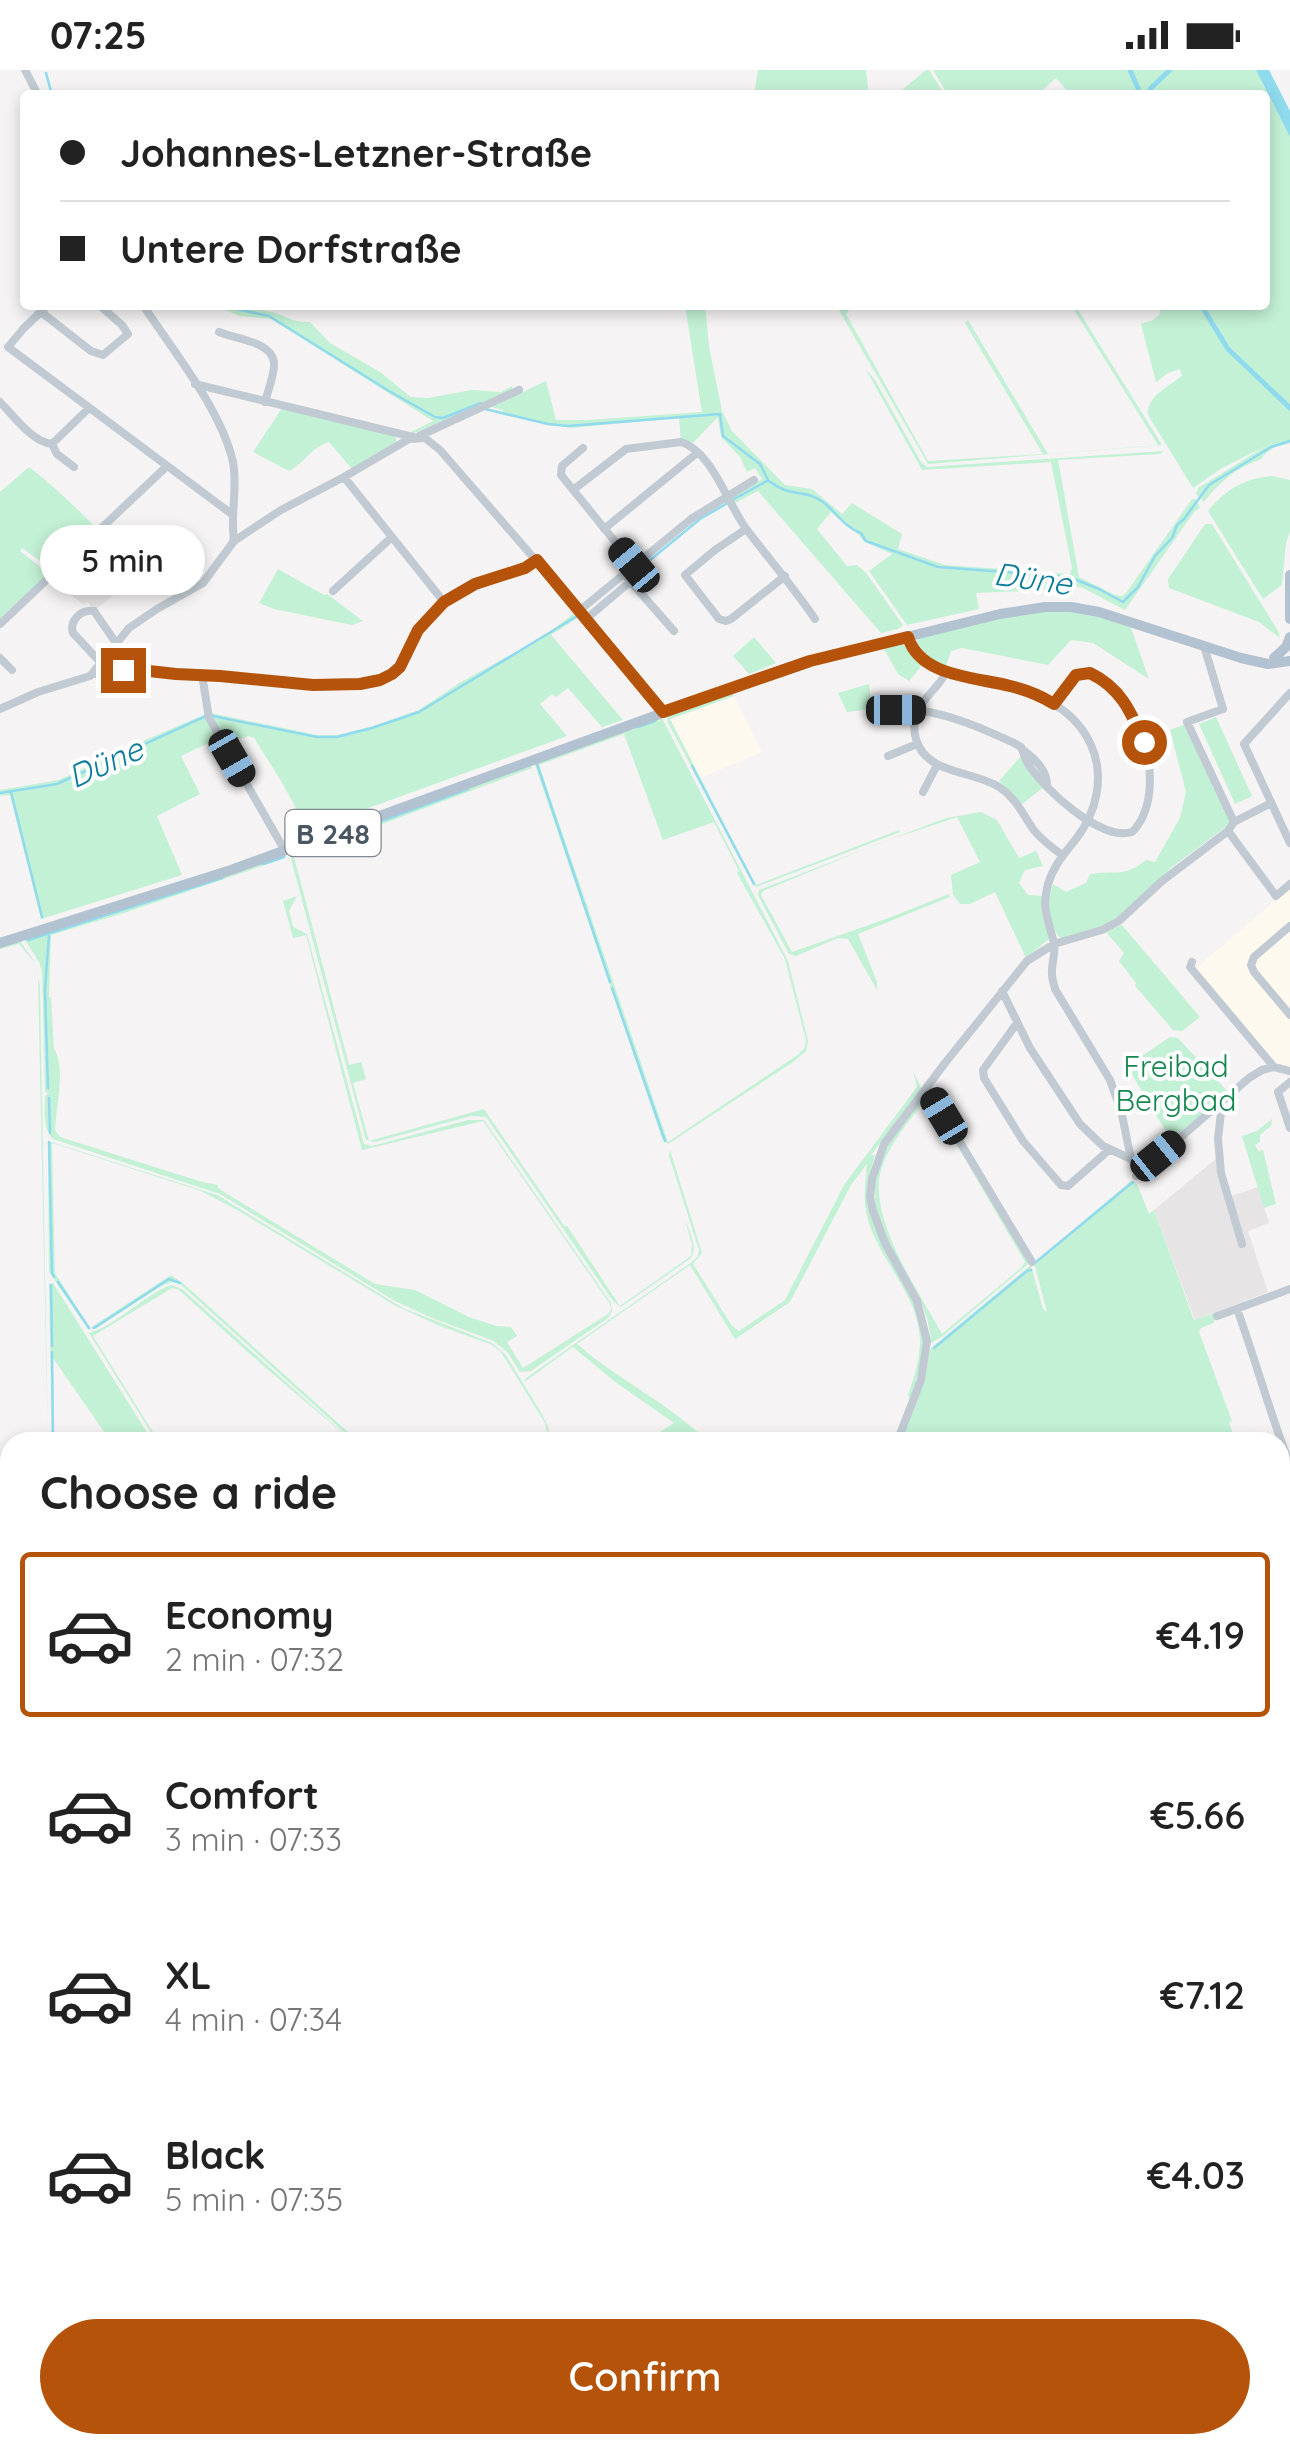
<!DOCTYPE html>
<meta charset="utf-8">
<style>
:root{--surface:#fff;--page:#f2f2f2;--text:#222;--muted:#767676;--line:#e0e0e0;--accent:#b45309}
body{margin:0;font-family:Quicksand,sans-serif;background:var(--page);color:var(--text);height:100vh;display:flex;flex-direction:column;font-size:38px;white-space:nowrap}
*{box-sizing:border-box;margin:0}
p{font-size:32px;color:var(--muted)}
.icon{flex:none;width:55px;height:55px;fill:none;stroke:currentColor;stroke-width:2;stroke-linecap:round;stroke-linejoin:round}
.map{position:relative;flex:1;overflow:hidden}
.sheet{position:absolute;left:0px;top:1362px;width:1290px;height:1022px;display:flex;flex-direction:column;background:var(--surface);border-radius:30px 30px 0 0;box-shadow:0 5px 15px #0003}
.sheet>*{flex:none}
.banner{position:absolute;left:20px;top:20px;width:1250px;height:220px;border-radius:10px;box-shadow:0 5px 15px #0003;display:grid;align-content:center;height:220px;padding:0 40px;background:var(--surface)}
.end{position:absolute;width:45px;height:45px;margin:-22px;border:12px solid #b45309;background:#fff;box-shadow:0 0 0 5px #fff}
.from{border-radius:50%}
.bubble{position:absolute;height:70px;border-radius:35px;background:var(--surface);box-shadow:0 5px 15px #0003;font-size:32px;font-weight:600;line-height:70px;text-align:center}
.car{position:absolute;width:30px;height:60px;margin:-30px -15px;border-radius:12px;box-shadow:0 0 8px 2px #0007;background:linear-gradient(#222 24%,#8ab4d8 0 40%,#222 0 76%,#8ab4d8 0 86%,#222 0)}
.banner b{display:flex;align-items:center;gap:35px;height:95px;font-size:38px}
.banner b+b{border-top:2px solid var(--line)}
.banner i{width:25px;height:25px;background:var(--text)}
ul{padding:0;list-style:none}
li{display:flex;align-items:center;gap:30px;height:165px;margin:0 20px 15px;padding:0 20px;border:5px solid transparent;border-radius:10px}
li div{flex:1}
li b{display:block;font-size:38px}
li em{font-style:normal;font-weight:600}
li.on{border-color:var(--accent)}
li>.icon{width:90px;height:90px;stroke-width:1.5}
h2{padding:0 40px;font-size:45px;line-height:120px}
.action{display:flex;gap:20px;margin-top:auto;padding:20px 40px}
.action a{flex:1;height:115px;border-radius:60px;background:var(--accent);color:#fff;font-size:40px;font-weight:600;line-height:115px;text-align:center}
.status{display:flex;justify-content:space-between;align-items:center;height:70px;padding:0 50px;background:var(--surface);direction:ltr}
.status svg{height:28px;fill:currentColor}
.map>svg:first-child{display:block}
.commercial{fill:#fdf9ef}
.education{fill:#e6e4e5}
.green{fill:#c3f1d5;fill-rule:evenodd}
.water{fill:#90daee}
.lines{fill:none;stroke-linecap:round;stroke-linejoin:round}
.stream{stroke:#90daee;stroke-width:2.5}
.canal{stroke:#90daee;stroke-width:5}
.highway-casing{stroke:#7690ad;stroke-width:15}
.minor{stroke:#c1cad2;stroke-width:8}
.major{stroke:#b3c2d1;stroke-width:10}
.highway{stroke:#8ba5c1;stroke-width:12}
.route{stroke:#b45309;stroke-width:12}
.labels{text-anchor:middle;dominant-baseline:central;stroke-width:8;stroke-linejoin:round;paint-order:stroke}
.shield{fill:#fff;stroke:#808990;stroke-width:2.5}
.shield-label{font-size:28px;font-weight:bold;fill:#4a5661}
.park-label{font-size:30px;fill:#17864f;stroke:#fff}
.water-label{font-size:32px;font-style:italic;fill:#0c7c9b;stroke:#fff}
</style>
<div class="status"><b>07:25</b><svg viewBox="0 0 49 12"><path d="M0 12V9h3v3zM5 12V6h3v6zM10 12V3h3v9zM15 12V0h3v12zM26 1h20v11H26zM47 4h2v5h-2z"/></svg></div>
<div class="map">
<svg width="1290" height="2384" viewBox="0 0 1290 2384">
<rect width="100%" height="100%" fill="#f5f3f3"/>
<path class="commercial" d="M734 626 762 682 700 708 670 649Z
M1290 814V1000L1265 990 1190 903 1276 830V826Z"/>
<path class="education" d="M103 461 134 502 128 507 131 511 95 540 87 532 84 535 51 510Z
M1217 1088 1226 1128 1258 1117 1269 1153 1248 1161 1268 1222 1195 1250 1154 1140Z"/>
<path class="green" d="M758 0H866L869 25H754Z
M926 0H929L945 25H896Z
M933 0H1256L1290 67V373L1273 378 1263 386 1262 389C1237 397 1219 412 1204 432L1196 424 1198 418 1266 376 1222 398 1193 418 1148 345C1146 327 1169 316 1182 306L1180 299 1168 303 1156 312 1141 254 1153 250 1160 244 1159 235H1265V25H1071L1056 8 1037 25H948Z
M205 235C228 235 249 237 271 242 289 246 289 252 310 252L330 273 380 302 411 327 428 328 472 320 501 322 512 316V321L412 364 411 362 433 351 271 249 239 246 219 237Z
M685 235H705L709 277 722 341 732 361 785 415 812 419 842 444 852 433 902 464 898 479 945 495 1070 504 1072 498 1051 392 922 400 865 298 875 310 921 392 927 397 1164 381 1160 384 1058 390 1079 507 1115 525 1122 526 1126 523 1192 429H1196L1200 438 1194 442 1125 540 1083 518 1053 510V520L976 523 979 539 907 555 869 501 892 484 863 471C859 463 840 450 831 442L817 459 847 496 857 495 866 503 903 555 898 559 881 563 758 421 733 434 731 427 762 409 755 398 747 402 740 387 721 367 718 347 692 374 687 370H681L679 348 571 358 503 345V340L491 337 546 311 556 350H588L702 342Z
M836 235H854L846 244 928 391 1043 384 965 253 968 250 1048 384 1158 375 1071 235H1075L1162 375 928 394Z
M282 338 395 364 397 373 352 399 329 372C311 377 304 394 289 401L253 382Z
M29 397C52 415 73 434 93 455L89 459 93 463 55 498 51 499 22 478 20 481 43 499 46 506 0 548V422Z
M1272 406 1290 410V461L1286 473 1282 515 1263 529 1208 441C1225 420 1245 408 1272 406Z
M1205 454H1212L1278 561 1280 568 1259 552 1169 518 1168 509Z
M278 499 324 525 327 524 363 551 352 555 274 539 259 533Z
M1049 539 1084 543 1130 555 1149 609 1093 573 1071 570 1048 595 962 578 951 581 946 596 937 592 934 593 917 579 915 574 920 567 1011 544Z
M573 544 579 547 551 565 623 650 602 657 568 618 556 627 552 624 540 634 567 666 308 760 280 709 254 668 248 666 227 674 210 643 317 665H337L373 656 419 640 461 612 543 567Z
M754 567 776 593 749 604 733 586Z
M901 572 924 593 909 611 898 604 883 577Z
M869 614 872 639 847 642 838 623Z
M731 621 734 626 670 649 756 815 899 760 900 762 756 817 668 653 667 646Z
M206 644 205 649 217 669 181 686 200 724 157 746 182 805 41 849 10 725 0 726V720L59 710 118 682 128 680 129 677Z
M660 647 663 650 788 891 808 971 806 981 793 992 668 1074 662 1068 535 695V692L657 649 660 652ZM624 664 663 770 714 752 739 801 737 803 785 889 806 970 805 977 799 984 668 1072 539 695Z
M1216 647 1252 726 1235 734 1199 654Z
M1186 654 1231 753 1172 797 1116 849 1095 859 1061 869C1048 855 1046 832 1053 814L1066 822 1086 813 1090 804C1115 800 1124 808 1146 790L1155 792 1180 748 1186 722 1170 660Z
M1021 686 1045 716 1022 734 999 711Z
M530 693 532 698 294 787 349 995 361 992 366 1009 353 1013 369 1071 484 1039 565 1157 567 1156 620 1236 691 1186 692 1175 685 1150C689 1161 698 1176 691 1188L621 1237 613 1231 486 1047 471 1046 375 1072 366 1070 290 785 291 782Z
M981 742 997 750 1019 788 1036 781 1043 796 1025 800 1019 813 1028 825 1042 826V843L1050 868 1026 888 995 822 970 834H960L953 824 951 805 980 792 957 747 880 773 763 821 761 825 792 882 886 849 949 824 950 827 858 864 877 912V920L848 869 838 868 796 886 789 884 758 825 759 820 946 748Z
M285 785 286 787 277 791 124 843 51 865 49 927H51L54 979C66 998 56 1037 55 1060L60 1067 202 1112 218 1115V1118L224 1122 375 1214 415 1220 469 1247 496 1256 511 1257 517 1266 507 1272 523 1298 608 1244 611 1240 610 1234 483 1051 362 1080 306 865 293 868 283 831 297 826 289 841 293 857 307 864 364 1074 372 1076 468 1050H484L611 1233 612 1241 608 1248 531 1301 520 1302 508 1283 494 1271 432 1248 395 1231 220 1124 53 1069C42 1058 45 1040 45 1026L48 1024 45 1021 42 902 39 892 25 870Z
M1122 855 1200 947 1182 961 1173 960 1135 916 1136 913 1119 891 1124 883 1106 862Z
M20 871 34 891 40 916 48 1372 38 908 34 892 19 874 0 879V875Z
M1170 967 1178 968 1228 1022 1171 1070 1127 996Z
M913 1001 921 1018 871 1085H875C846 1171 925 1202 924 1276 923 1294 916 1312 910 1329L908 1325C914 1308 920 1290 920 1272 920 1223 874 1187 866 1141 863 1125 866 1109 867 1094L851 1115 790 1232 735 1269 690 1195 577 1274C618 1310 669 1333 708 1372H644L674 1353 614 1311 573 1277 524 1312 526 1308 692 1192 698 1186 699 1180 669 1086 670 1080 702 1183 693 1194 732 1256 739 1261 785 1230 844 1115 917 1017Z
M925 1025H929L1029 1191 1027 1195 943 1266 931 1273C930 1263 929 1253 925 1243 907 1192 857 1148 881 1090 890 1066 909 1045 925 1025ZM925 1031 934 1036 1025 1192 1021 1198 942 1264C919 1221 865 1145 882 1097 890 1073 909 1051 925 1031Z
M1272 1049 1271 1056 1260 1065V1072L1255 1075 1258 1081 1263 1080 1276 1134 1264 1138 1242 1066 1257 1061Z
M48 1071 217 1125 403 1238 492 1273 505 1284 542 1344 549 1359 547 1365 538 1372 547 1363 545 1353 508 1293 500 1281 490 1274 440 1256 396 1236 239 1141 201 1121 52 1073 55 1203 90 1258 171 1205 184 1214 359 1372H355L179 1213 172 1212 161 1216 97 1258 88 1259 49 1202Z
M1132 1110 1137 1114 1149 1144 1154 1140 1194 1250 1215 1243 1214 1253 1201 1258 1199 1262 1232 1351 1229 1353 1236 1372H901L925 1310 930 1279 1031 1195 1043 1239 1047 1242 1034 1193Z
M53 1213 153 1372H111L53 1288 54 1372H52L49 1214Z
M171 1215 182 1219 353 1372 260 1293 179 1220 172 1218 93 1266 159 1372H157L89 1263C119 1254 142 1226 171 1215Z
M198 2375H859L852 2384H191Z
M904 2375H990L985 2384H909Z"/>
<path class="water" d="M1256 0H1269L1290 41V67Z"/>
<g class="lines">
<path class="stream" d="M46 3 52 25
M218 235 269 246 389 321 435 347 443 348 481 333 485 339 548 354 568 356 720 344 723 366 760 394 768 410
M769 411C790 428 806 419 823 432 836 442 845 458 861 463L866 471 938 497 1069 507 1099 519 1123 532 1138 517 1155 486 1172 468 1177 455 1184 449 1209 415 1271 377 1290 371
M734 429 767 411
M632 505 700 449 726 434
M213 646 317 667H337L372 658 419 642 577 546
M638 657 655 651
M537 694 610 912
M692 696 754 814
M11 722 42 847
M0 723 57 714 206 646
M292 784 468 719
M263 794 284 787
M28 870 222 808
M612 918 665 1071
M48 1018 45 919 49 865
M49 1028 50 1063
M49 1072 52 1203 54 1207
M1036 1192 1133 1112
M58 1212 89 1258
M51 1215 52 1276
M94 1258 169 1209 180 1213
M934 1278 1027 1201 1031 1200
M52 1282 53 1372
M0 1967 10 1986
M0 2141 10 2159
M0 2152 10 2169
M164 2375 171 2381"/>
<path class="canal" d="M1130 0 1141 25
M1148 25 1151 18 1170 0
M1201 235 1228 279 1290 338"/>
<defs>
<path id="highway" d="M0 2324 10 2336
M0 2343 10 2354
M29 2375 37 2384
M45 2375 53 2384"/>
</defs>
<use href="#highway" class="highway-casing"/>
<path class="minor" d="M25 0 38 25
M48 235 24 258 8 277 233 445
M143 235C173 281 221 339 233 392 238 418 230 445 234 471
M41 242 91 281 103 285 128 264 122 255 99 235
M219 262C235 269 271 271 274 292 275 304 268 320 265 332
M195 314 413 367
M0 332C14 346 32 372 52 374L57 384 74 397
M419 366 519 320
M52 374 89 338
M583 378 562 396 561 405 634 495
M344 407 444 532
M573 420 626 379 681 372C712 381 728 435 747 460 770 490 794 518 815 549
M604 459 697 383
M746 459 715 480 685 505 719 549 726 551 731 549 785 506
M624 504 674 561
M333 521 392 467
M579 541 691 449 754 410
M586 549 631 511
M0 554 166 397
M908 567C926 628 1054 592 1091 675 1105 706 1097 742 1076 769 1064 784 1054 795 1048 814 1041 841 1049 849 1054 874 1056 884 1051 894 1052 904 1052 909 1054 914 1055 919L1110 1010 1121 1040 1131 1089
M1204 576 1223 639 1187 652 1234 752
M0 588 12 600
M101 593 73 563C69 551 81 539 94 541L116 573
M946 602C939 618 926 624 919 639 914 647 913 659 916 669 926 705 973 700 999 717 1016 728 1022 743 1033 759 1041 770 1052 777 1062 785
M93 603 101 606 139 599 183 605 220 606 313 615 360 614 379 610 392 604 400 597 418 560 444 532 475 513 525 497 537 490
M202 605 209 648 285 781
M1290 623 1244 674 1290 773
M0 639 38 622 90 606 129 558 157 539 203 513 234 471 281 440 344 407 409 369 425 368 440 380 591 554 663 642
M874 641C890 641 907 639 923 641 955 646 985 660 1014 673L1021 677C1023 682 1025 687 1027 692 1042 718 1101 772 1132 762 1172 723 1140 613 1085 602L1074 607 1054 634
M1023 680C1035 689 1047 700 1047 715
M888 686 917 674
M923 722 937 695
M1228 761 1276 826 1290 814
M1290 856 1254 887 1251 895 1254 902 1290 945
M1192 892 1190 897 1274 997 1290 1001
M1002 921 1030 978 1080 1054 1103 1076 1131 1089 1142 1100
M1017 953 983 1000 984 1008 1023 1071 1061 1115 1068 1116 1109 1080
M1290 1012 1278 1022 1290 1058
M927 1017 1032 1192
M1222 1033 1218 1069 1221 1103 1242 1174
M1136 1106 1249 1008 1262 1000 1274 997
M1237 1239C1256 1291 1270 1344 1290 1395
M1217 1246 1290 1219
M897 1372 921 1310 927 1271 917 1231 885 1173 873 1141 870 1127 872 1109 884 1074 945 993 1027 891 1054 874 1102 860 1119 851 1162 811 1228 761 1234 752 1271 733
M1280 1476 1290 1472
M1280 1838 1290 1816
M1280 1843 1290 1856
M1280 1958 1290 1965
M1280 2159 1284 2188 1290 2192
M1280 2237 1290 2212
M1280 2320 1290 2324"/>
<path class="major" d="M1290 505V549
M1274 588 1286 577 1290 567
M0 873 231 800 770 604 817 589 1000 544 1045 537H1071L1099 542 1241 588 1268 594 1290 591"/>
<use href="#highway" class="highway"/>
</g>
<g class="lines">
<path class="route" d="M123 600H140L176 604 220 606 313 615 360 614 380 610 392 604 400 597 418 560 444 532 475 514 525 498 537 490 663 642 810 591 908 567C920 607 976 607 1010 616 1026 620 1041 626 1054 634L1076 605 1090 603C1121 618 1131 642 1144 672"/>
</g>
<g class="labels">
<rect class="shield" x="285.5" y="740" width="95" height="46" rx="8"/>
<g class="shield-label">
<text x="333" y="763">B 248</text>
</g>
<g class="park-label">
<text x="1176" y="996">Freibad<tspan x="1176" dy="34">Bergbad</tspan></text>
</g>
<g class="water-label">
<text transform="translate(1033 508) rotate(8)">Düne</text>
<text transform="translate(105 692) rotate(-24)">Düne</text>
</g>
</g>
</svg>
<i class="end from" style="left:1144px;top:672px"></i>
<i class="end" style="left:123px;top:600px"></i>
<div class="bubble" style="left:40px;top:455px;width:165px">5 min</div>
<i class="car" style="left:634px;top:495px;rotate:320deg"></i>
<i class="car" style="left:896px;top:640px;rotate:90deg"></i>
<i class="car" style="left:232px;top:688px;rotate:150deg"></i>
<i class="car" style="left:944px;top:1046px;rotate:329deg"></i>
<i class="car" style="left:1158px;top:1086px;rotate:51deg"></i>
<div class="banner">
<b><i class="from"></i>Johannes-Letzner-Straße</b>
<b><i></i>Untere Dorfstraße</b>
</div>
<section class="sheet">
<h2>Choose a ride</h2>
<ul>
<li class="on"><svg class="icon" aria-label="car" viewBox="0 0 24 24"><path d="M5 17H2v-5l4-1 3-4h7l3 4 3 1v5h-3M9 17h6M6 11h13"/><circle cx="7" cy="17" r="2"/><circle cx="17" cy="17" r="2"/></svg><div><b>Economy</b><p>2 min · 07:32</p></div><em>€4.19</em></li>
<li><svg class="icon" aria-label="car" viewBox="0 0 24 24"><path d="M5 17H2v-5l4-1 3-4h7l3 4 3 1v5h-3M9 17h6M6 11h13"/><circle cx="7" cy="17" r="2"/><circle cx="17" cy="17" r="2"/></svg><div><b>Comfort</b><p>3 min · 07:33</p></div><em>€5.66</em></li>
<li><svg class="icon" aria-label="car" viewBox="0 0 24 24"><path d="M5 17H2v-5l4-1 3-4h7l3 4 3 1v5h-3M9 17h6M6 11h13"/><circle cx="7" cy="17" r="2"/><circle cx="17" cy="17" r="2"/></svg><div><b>XL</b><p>4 min · 07:34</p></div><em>€7.12</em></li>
<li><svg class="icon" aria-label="car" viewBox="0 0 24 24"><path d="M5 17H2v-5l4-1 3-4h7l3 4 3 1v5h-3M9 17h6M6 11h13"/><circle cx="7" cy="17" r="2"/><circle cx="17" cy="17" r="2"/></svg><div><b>Black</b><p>5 min · 07:35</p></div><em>€4.03</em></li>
</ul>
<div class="action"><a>Confirm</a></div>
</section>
</div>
